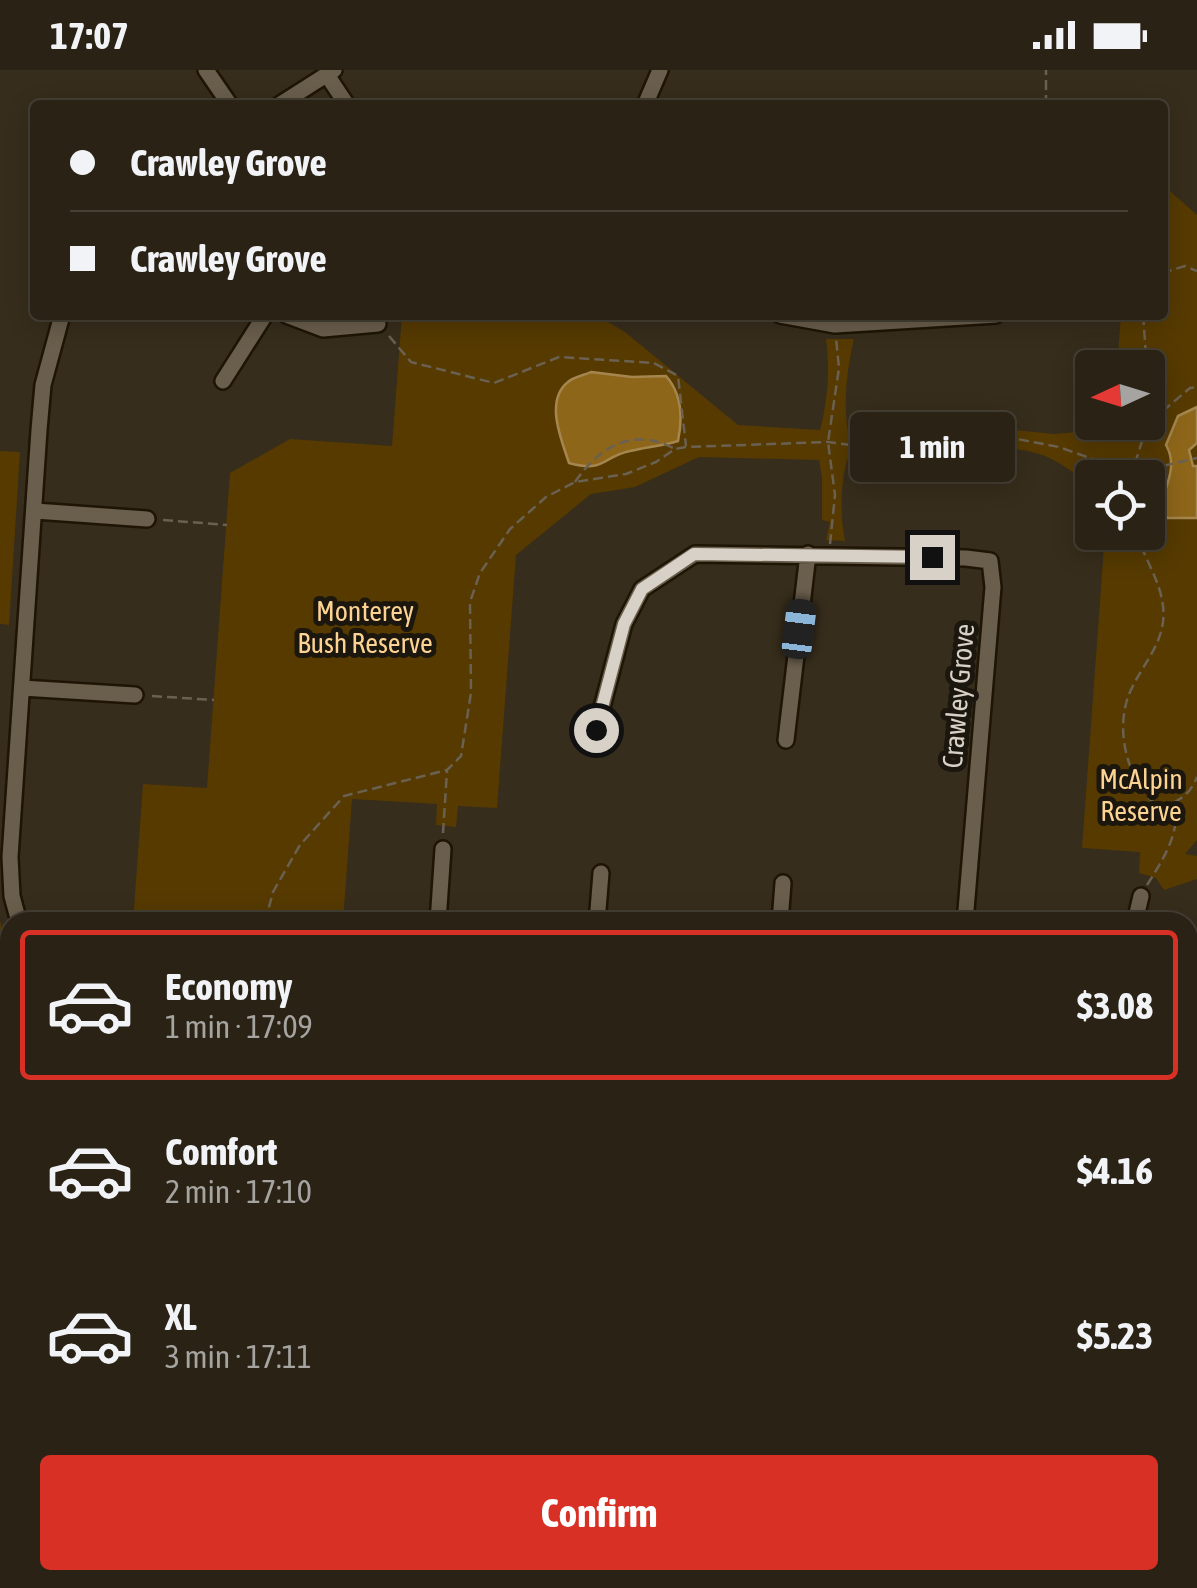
<!DOCTYPE html>
<meta charset="utf-8">
<style>
:root{--surface:#292215;--page:#352f22;--text:#f1f3f6;--muted:#a5a4a0;--line:#453f34;--accent:#d93025}
body{margin:0;font-family:"Asap Condensed",sans-serif;background:var(--page);color:var(--text);height:100vh;display:flex;flex-direction:column;font-size:38px;white-space:nowrap}
*{box-sizing:border-box;margin:0}
p{font-size:32px;color:var(--muted)}
.icon{flex:none;width:55px;height:55px;fill:none;stroke:currentColor;stroke-width:2;stroke-linecap:round;stroke-linejoin:round}
.map{position:relative;flex:1;overflow:hidden}
.sheet{position:absolute;left:0px;top:842px;width:1198px;height:678px;display:flex;flex-direction:column;background:var(--surface);border-radius:30px 30px 0 0;box-shadow:0 5px 25px #0003,0 0 0 2px var(--line)}
.sheet>*{flex:none}
.banner{position:absolute;left:30px;top:30px;width:1138px;height:220px;border-radius:10px;box-shadow:0 5px 25px #0003,0 0 0 2px var(--line);display:grid;align-content:center;height:220px;padding:0 40px;background:var(--surface)}
.needle{width:65px;rotate:266deg}
.tools{position:absolute;left:1075px;top:280px;display:grid;gap:20px}
.tools a{display:grid;place-items:center;width:90px;height:90px;border-radius:10px;background:var(--surface);box-shadow:0 5px 25px #0003,0 0 0 2px var(--line);font-size:50px}
.end{position:absolute;width:45px;height:45px;margin:-22px;border:12px solid #d8d1c7;background:#111;box-shadow:0 0 0 5px #111}
.from{border-radius:50%}
.bubble{position:absolute;height:70px;border-radius:10px;background:var(--surface);box-shadow:0 5px 25px #0003,0 0 0 2px var(--line);font-size:32px;font-weight:700;line-height:70px;text-align:center}
.car{position:absolute;width:30px;height:60px;margin:-30px -15px;border-radius:12px;box-shadow:0 0 8px 2px #0007;background:linear-gradient(#222 24%,#8ab4d8 0 40%,#222 0 76%,#8ab4d8 0 86%,#222 0)}
.banner b{display:flex;align-items:center;gap:35px;height:95px;font-size:38px}
.banner b+b{border-top:2px solid var(--line)}
.banner i{width:25px;height:25px;background:var(--text)}
ul{padding:18px 0 0;list-style:none}
li{display:flex;align-items:center;gap:30px;height:150px;margin:0 20px 15px;padding:0 20px;border:5px solid transparent;border-radius:10px}
li div{flex:1}
li b{display:block;font-size:38px}
li em{font-style:normal;font-weight:700}
li.active{border-color:var(--accent)}
li>.icon{width:90px;height:90px;stroke-width:1.5}
.primary-button{display:flex;gap:20px;margin-top:auto;padding:20px 40px}
.primary-button a{flex:1;height:115px;border-radius:10px;background:var(--accent);color:#fff;font-size:40px;font-weight:700;line-height:115px;text-align:center}
.status{display:flex;justify-content:space-between;align-items:center;height:70px;padding:0 50px;background:var(--surface);direction:ltr}
.status svg{height:28px;fill:currentColor}
.map>svg:first-child{display:block}
.green{fill:#563a00}
.water{fill:#8e661a;stroke:#a4864e;stroke-width:2.5}
.lines{fill:none;stroke-linecap:round;stroke-linejoin:round}
.service-casing{stroke:#1e1505;stroke-width:12}
.minor-casing{stroke:#1e1505;stroke-width:20}
.path{stroke:#6a6152;stroke-width:2.5;stroke-dasharray:10 5;stroke-linecap:butt}
.service{stroke:#6a5e4c;stroke-width:8}
.minor{stroke:#6a5e4c;stroke-width:15}
.route{stroke:#d8d1c7;stroke-width:12}
.labels{text-anchor:middle;dominant-baseline:central;stroke-width:10;stroke-linejoin:round;paint-order:stroke}
.park-label{font-size:28px;fill:#fcd392;stroke:#1b160e}
.street-label{font-size:28px;fill:#d8d1c7;stroke:#1b160e}
</style>
<div class="status"><b>17:07</b><svg viewBox="0 0 49 12"><path d="M0 12V9h3v3zM5 12V6h3v6zM10 12V3h3v9zM15 12V0h3v12zM26 1h20v11H26zM47 4h2v5h-2z"/></svg></div>
<div class="map">
<svg width="1197" height="1518" viewBox="0 0 1197 1518">
<rect width="100%" height="100%" fill="#372d1c"/>
<path class="green" d="M1163 115 1197 145V770L1185 784 1197 786V809L1164 820 1156 808 1139 803 1140 782 1082 778 1105 463 1148 462V408H1092V415C1076 405 1057 389 1039 384 977 365 910 392 847 390 840 417 840 444 845 471L826 470 830 452 822 450V407L819 390 699 387 635 417 591 424 516 485 497 738 458 736 456 757 436 755 437 734 352 729 343 852H133L143 714 207 718 230 403 290 369 392 376 402 245H596L625 262 738 355 820 360C828 330 830 299 826 269H854C847 299 843 331 848 362L881 364 952 349 995 358 1054 364 1112 359 1113 353 1148 352V298L1117 297 1121 245H1162Z
M0 381 20 382 9 555 0 554Z
M0 851 10 884V1078L0 1077Z
M1197 1305V1418L1188 1420V1307Z
M1188 1458H1197V1518H1178L1179 1510H1188Z
M847 1510H968L961 1518H839Z"/>
<path class="water" d="M591 302 632 307 666 306C682 324 683 347 678 371 662 376 646 377 630 381 601 387 606 403 569 393 562 371 544 331 568 312 573 307 585 305 591 302Z
M1197 337V373L1189 380 1193 396H1197V448H1167L1160 437C1166 415 1178 396 1166 375L1178 346Z"/>
<g class="lines">
<defs>
<path id="service" d="M981 1518 989 1510"/>
<path id="minor" d="M206 0 230 35
M327 5 347 35
M279 35 334 0
M645 35 660 0
M286 245 323 259 378 254
M780 245 835 255 996 245
M223 311 265 245
M35 441 147 449
M22 618 135 625
M596 660 624 554 642 519 695 484 966 488 990 491 993 517 965 852
M786 670 808 484
M19 852 12 826 10 787 39 360 43 315 62 245
M438 852 443 779
M597 852 601 803
M780 852 783 813
M1135 852 1141 826
M1188 1188 1197 1186
M0 1375 10 1376
M693 1510 697 1518"/>
</defs>
<use href="#service" class="service-casing"/>
<use href="#minor" class="minor-casing"/>
<path class="path" d="M1046 35V0
M1162 203 1185 196 1197 201
M1143 245 1147 298
M389 266 411 292 494 313 559 287 654 293 678 306 686 376
M1151 351 1190 318 1197 317
M1134 408 1132 403C1143 368 1154 339 1148 301
M575 412C599 377 632 357 673 378
M163 450 227 455
M1136 462C1145 492 1167 519 1163 552 1159 582 1136 602 1127 630 1116 667 1129 712 1158 737 1178 733 1189 726 1197 707
M830 474 835 425 828 372 839 298 836 268
M152 626 214 630
M443 763 447 701
M1147 815C1161 793 1182 761 1174 735
M265 852 273 822 300 775 344 726 447 700 461 686 471 623 470 532 480 503 510 459 546 427 575 412 626 404 656 392 675 379 686 377 828 372 881 379 943 367 996 365 1059 377 1132 403 1197 388
M0 915 10 919
M0 944 10 945
M1188 1313H1197
M868 1518 879 1510"/>
<use href="#service" class="service"/>
<use href="#minor" class="minor"/>
</g>
<g class="lines">
<path class="route" d="M596 660 624 554 642 519 694 484 932 487"/>
</g>
<g class="labels">
<g class="park-label">
<text x="365" y="541">Monterey<tspan x="365" dy="32">Bush Reserve</tspan></text>
<text x="1141" y="709">McAlpin<tspan x="1141" dy="32">Reserve</tspan></text>
</g>
<g class="street-label">
<text transform="translate(958 626) rotate(-85)">Crawley Grove</text>
</g>
</g>
</svg>
<div class="tools">
<a><svg class="needle" viewBox="-14 -14 28 28"><path d="M0-13l5 13h-10z" fill="#e53935"/><path d="M0 13l5-13h-10z" fill="#a5a4a0"/></svg></a>
<a><svg class="icon" aria-label="locate" viewBox="0 0 24 24"><circle cx="12" cy="12" r="6"/><path d="M12 2v4M12 18v4M2 12h4M18 12h4"/></svg></a>
</div>
<i class="end from" style="left:596px;top:660px"></i>
<i class="end" style="left:932px;top:487px"></i>
<div class="bubble" style="left:850px;top:342px;width:165px">1 min</div>
<i class="car" style="left:799px;top:559px;rotate:7deg"></i>
<div class="banner">
<b><i class="from"></i>Crawley Grove</b>
<b><i></i>Crawley Grove</b>
</div>
<section class="sheet">
<ul>
<li class="active"><svg class="icon" aria-label="car" viewBox="0 0 24 24"><path d="M5 17H2v-5l4-1 3-4h7l3 4 3 1v5h-3M9 17h6M6 11h13"/><circle cx="7" cy="17" r="2"/><circle cx="17" cy="17" r="2"/></svg><div><b>Economy</b><p>1 min · 17:09</p></div><em>$3.08</em></li>
<li><svg class="icon" aria-label="car" viewBox="0 0 24 24"><path d="M5 17H2v-5l4-1 3-4h7l3 4 3 1v5h-3M9 17h6M6 11h13"/><circle cx="7" cy="17" r="2"/><circle cx="17" cy="17" r="2"/></svg><div><b>Comfort</b><p>2 min · 17:10</p></div><em>$4.16</em></li>
<li><svg class="icon" aria-label="car" viewBox="0 0 24 24"><path d="M5 17H2v-5l4-1 3-4h7l3 4 3 1v5h-3M9 17h6M6 11h13"/><circle cx="7" cy="17" r="2"/><circle cx="17" cy="17" r="2"/></svg><div><b>XL</b><p>3 min · 17:11</p></div><em>$5.23</em></li>
</ul>
<div class="primary-button"><a>Confirm</a></div>
</section>
</div>
